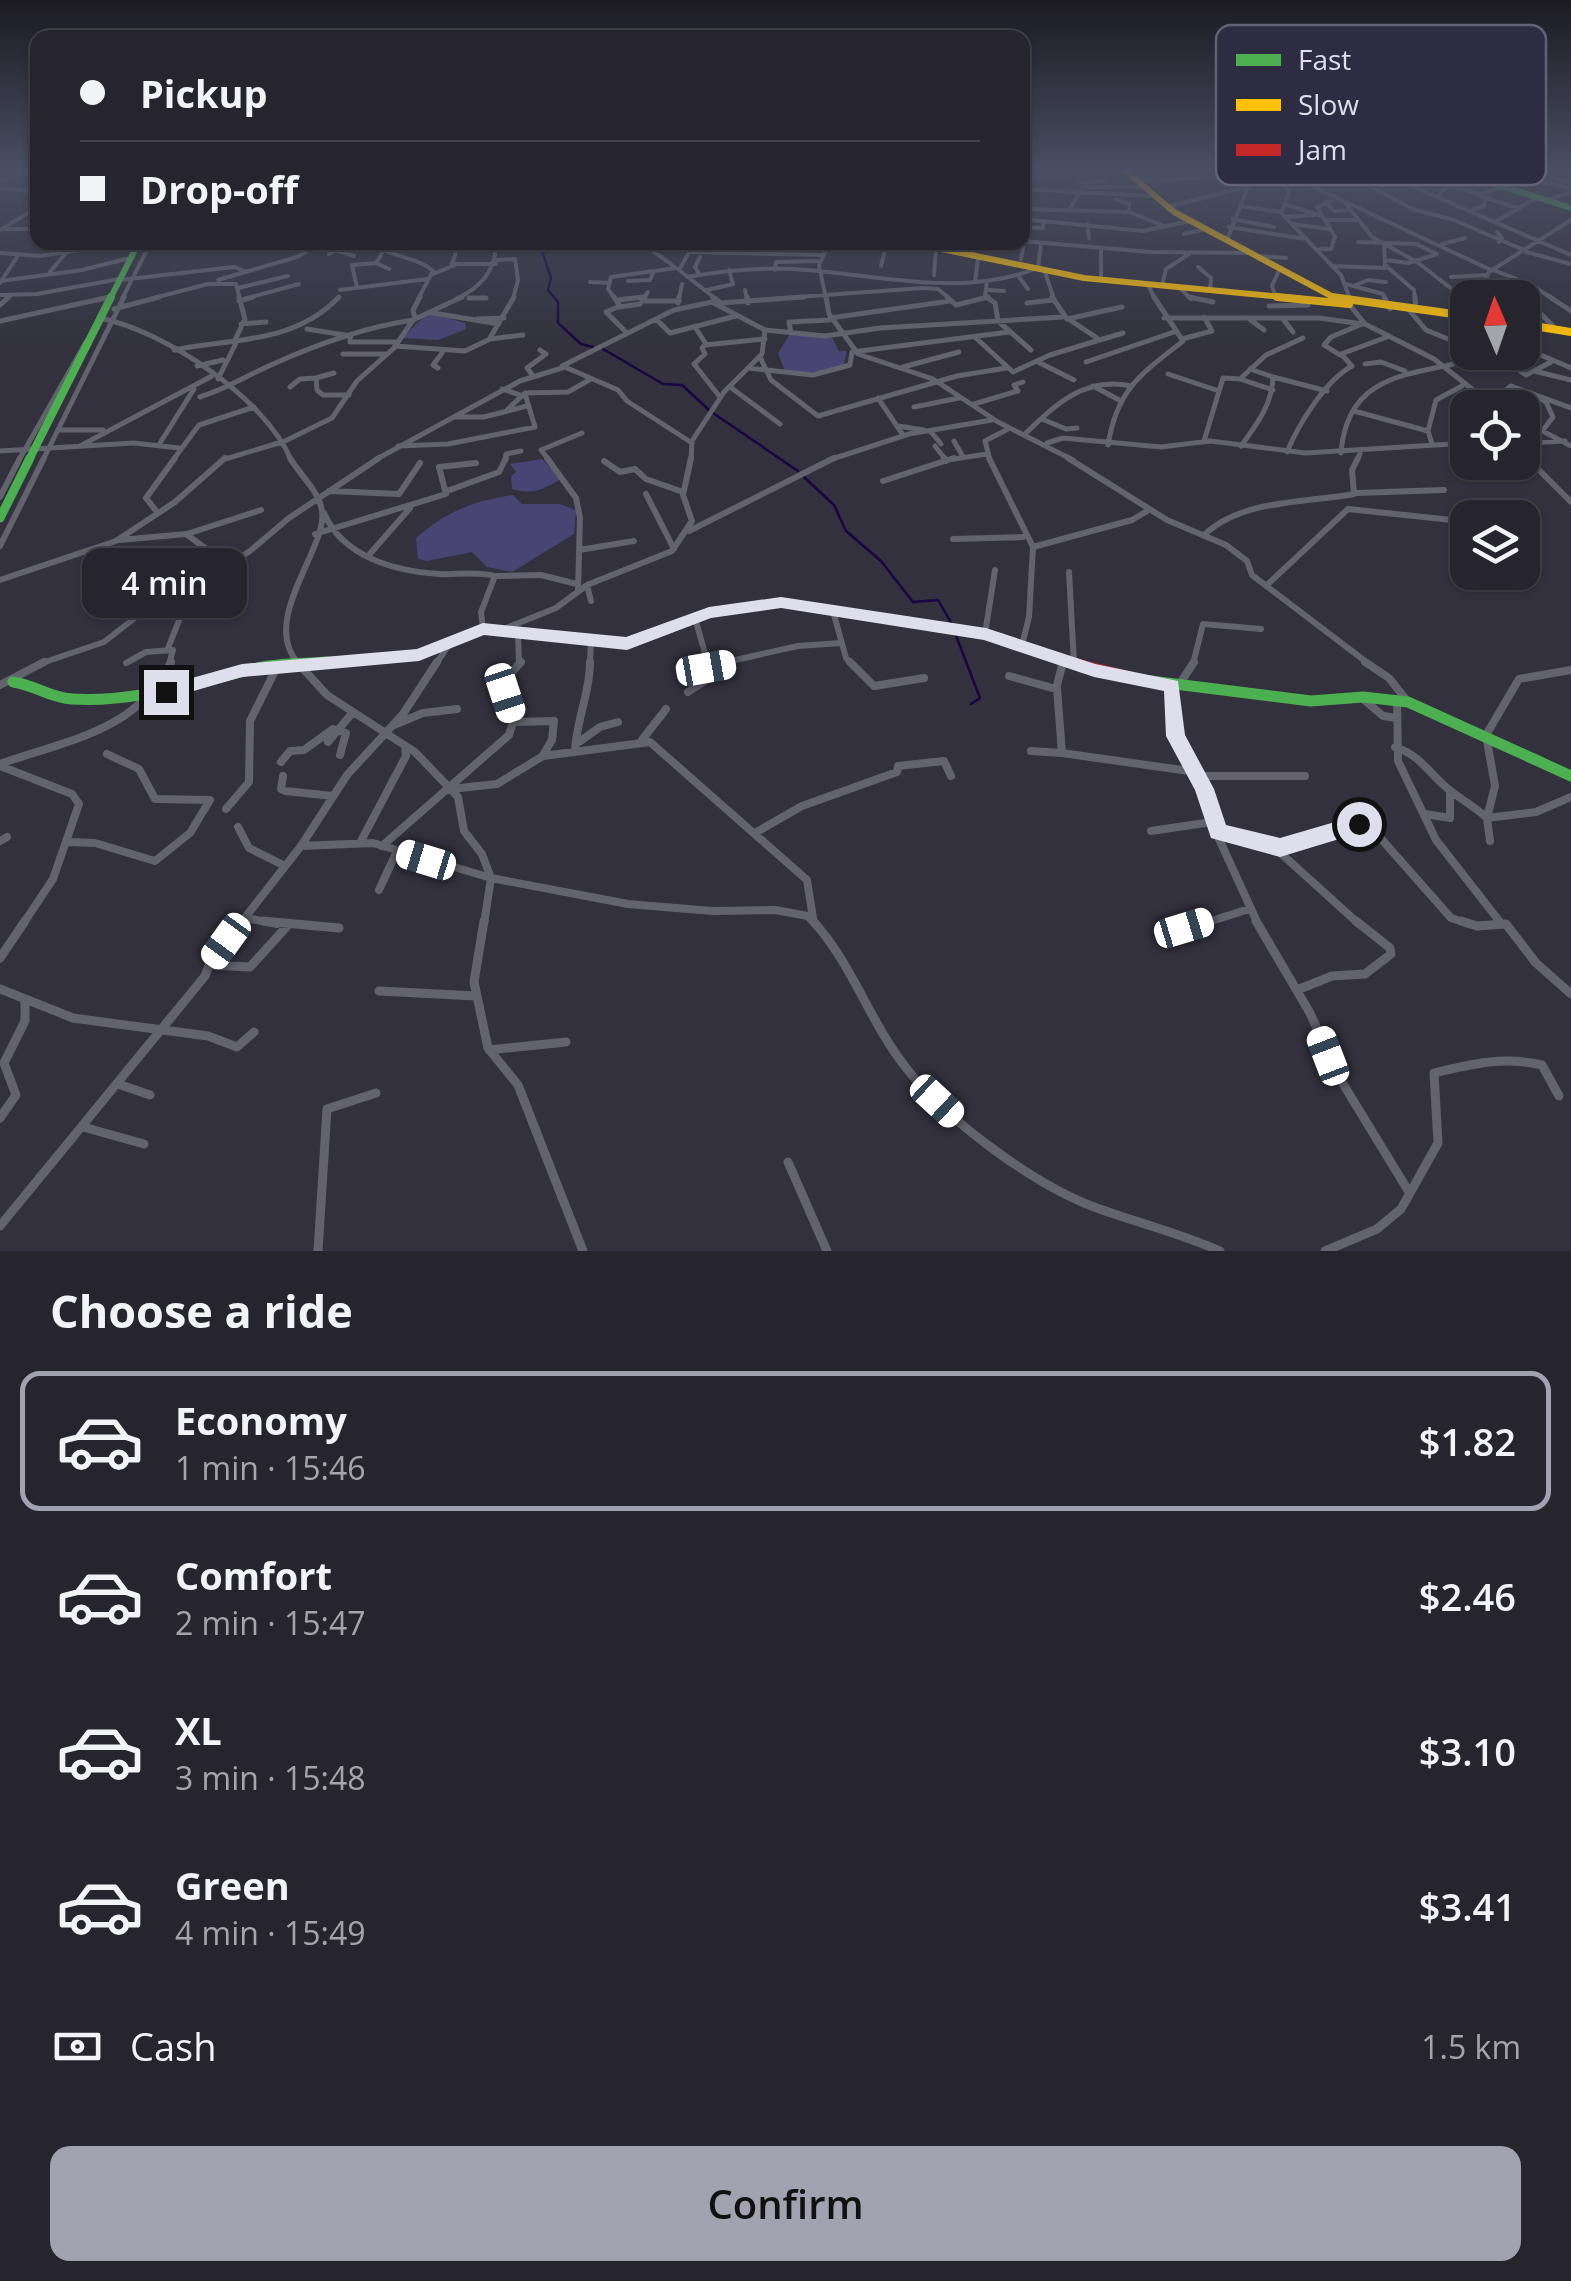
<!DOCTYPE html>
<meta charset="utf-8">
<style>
:root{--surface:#26252e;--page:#32313a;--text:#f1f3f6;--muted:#a4a5aa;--line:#42424a;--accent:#a2a1af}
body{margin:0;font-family:"Open Sans",sans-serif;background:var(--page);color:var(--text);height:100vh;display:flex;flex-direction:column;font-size:38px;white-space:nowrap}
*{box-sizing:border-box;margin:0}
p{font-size:32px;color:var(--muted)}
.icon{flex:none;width:55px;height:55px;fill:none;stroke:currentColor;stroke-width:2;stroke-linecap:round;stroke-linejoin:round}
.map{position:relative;height:1251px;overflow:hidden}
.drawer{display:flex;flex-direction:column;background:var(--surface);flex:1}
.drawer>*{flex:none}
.guide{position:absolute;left:30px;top:30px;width:1000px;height:220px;border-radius:20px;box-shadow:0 2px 8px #0004,0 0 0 2px var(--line);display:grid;align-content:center;height:220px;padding:0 50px;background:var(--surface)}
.needle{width:65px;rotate:358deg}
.controls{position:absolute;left:1450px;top:280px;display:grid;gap:20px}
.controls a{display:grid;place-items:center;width:90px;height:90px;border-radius:20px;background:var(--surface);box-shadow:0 2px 8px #0004,0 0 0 2px var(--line);font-size:50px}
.end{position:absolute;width:45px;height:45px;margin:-22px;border:12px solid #dedeed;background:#111;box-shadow:0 0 0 5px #111}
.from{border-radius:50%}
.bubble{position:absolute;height:70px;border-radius:20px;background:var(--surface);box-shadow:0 2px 8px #0004,0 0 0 2px var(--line);font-size:32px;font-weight:600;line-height:70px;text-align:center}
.car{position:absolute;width:30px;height:60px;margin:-30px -15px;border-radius:12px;box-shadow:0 0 8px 2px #0007;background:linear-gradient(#fff 24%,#345 0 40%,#fff 0 76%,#345 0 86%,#fff 0)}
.guide b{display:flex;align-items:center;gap:35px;height:95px;font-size:38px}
.guide b+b{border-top:2px solid var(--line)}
.guide i{width:25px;height:25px;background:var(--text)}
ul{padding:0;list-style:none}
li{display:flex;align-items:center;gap:30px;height:140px;margin:0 20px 15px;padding:0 30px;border:5px solid transparent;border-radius:20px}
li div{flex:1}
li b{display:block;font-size:38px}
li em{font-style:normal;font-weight:600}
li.selected{border-color:var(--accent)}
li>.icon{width:90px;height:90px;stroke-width:1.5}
h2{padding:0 50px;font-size:45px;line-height:120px}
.pay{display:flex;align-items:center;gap:25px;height:110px;padding:0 50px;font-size:38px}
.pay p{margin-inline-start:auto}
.cta{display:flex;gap:20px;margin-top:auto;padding:20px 50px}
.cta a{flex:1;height:115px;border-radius:20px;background:var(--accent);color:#111;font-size:40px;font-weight:600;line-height:115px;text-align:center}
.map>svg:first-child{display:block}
.green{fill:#484474}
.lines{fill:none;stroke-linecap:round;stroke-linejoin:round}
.stream{stroke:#190543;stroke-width:2.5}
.street-far4{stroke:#63636e;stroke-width:4}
.street-far3{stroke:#63636e;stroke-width:5}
.street-far2{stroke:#63636e;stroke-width:6}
.street-far1{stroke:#63636e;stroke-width:8}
.street{stroke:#63636e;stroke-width:9}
.fast-far3{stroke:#4caf50;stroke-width:6}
.fast-far2{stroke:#4caf50;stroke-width:8}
.fast-far1{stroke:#4caf50;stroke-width:9}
.fast{stroke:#4caf50;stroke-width:11}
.slow-far1{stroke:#ffc107;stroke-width:6}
.slow{stroke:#ffc107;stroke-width:8}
.jam-far1{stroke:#c62828;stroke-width:9}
.jam{stroke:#c62828;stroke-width:11}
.route{fill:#dedeed}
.key{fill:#2d2c42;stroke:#626175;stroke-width:2.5}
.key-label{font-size:28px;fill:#dedeed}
</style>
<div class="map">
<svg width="1571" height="1251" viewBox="0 0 1571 1251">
<rect width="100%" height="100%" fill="#32313d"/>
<path class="green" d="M428 313 465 323 466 329 438 340 402 338Z
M790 334 832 338 839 351H847L843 367 798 375 784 369 778 353Z
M542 459 561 479C545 489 532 495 512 489L511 476 516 472 510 464Z
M513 495 522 504H560L576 510 574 534 512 572 487 567 472 552 427 561 418 559 416 538C445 512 475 500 513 495Z"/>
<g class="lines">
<path class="stream" d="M545 242 541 248 551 278 548 290 558 302V323L581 344 593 347
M603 349 663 384 682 385 709 410
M713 413 798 471
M804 477 834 505 846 531 881 561 913 602 938 600 953 626
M955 633 980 698 971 704"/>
<path class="street-far4" d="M1238 171 1303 182 1491 270
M1269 171 1280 177 1289 193 1281 213 1341 275 1350 299
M1335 171 1350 175 1383 172
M1504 171 1524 178
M1379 172 1571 255
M1539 173 1571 183
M1185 174 1201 171
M1394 174 1479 193
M1350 175 1412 209 1454 220 1526 251
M1525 177 1571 189
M1022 178 1122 171
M0 181 37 171
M1136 181 1216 177 1249 182
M1079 183 1106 181
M1307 183 1373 185 1389 180 1393 171
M1502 187 1477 195 1520 209
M0 188 38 192
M1504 188 1540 171
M1022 189 1151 196
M1436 197 1461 174
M1115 199 1129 204V212
M1546 200 1571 193
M1326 202 1334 211 1350 210
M1284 204 1319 215
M1346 204 1372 237 1417 262 1465 299
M1241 206 1280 212
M1167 207 1248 187
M1022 209 1129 212 1164 226
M1069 210 1083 187H1142
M1469 211 1484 206 1485 199
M1286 217 1314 215
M1022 219 1143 231 1190 221
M1233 219 1274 227
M1324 220H1356
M1495 222 1536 198
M1087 224 1089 238
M1292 224 1329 229
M1022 227 1043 228V221
M1229 227 1306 239
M4 229H38
M0 230 38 207
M1497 232 1502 238 1499 242
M1184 234 1206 229
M1227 240 1248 187
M1022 241 1150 252 1250 253
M373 242C391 259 415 255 433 271L418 299
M450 242 457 249 452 264H496
M641 242 676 268
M695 242 679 270 716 299
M728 242 827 245
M1358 242 1418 244
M1384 244 1385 265 1414 290 1415 299
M1442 244 1465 238
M561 246 580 242
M1101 248V280
M1320 249H1331L1335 237 1317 207 1332 201
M338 251 354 256
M690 252 822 255
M1526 252 1571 264
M0 253 40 256 134 242
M382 253 376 263 389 269
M329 254 352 242
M1258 256 1286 258
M973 257 975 242
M1021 259 1024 242
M497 260 515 259 518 280 513 299
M1386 260 1408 263 1437 254 1416 244
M881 266 887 242
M1333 266 1385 268
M1198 267 1211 278 1210 291
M775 270 776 262 820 261
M1493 270 1530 284 1553 299
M50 272 65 254
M1045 272 1054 299
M433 274 455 265
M699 274 695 267 700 257
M934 275 936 249
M687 277C722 271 758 267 794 269 877 274 958 299 1038 268L1041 244
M1019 277 1028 289
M1451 277 1486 275
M120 280 234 267 247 272
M218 280 297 257 323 242
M0 281 82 270 130 258
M628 281 650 280 653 273
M590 282 609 283
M975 282 978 259
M987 282 985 296 990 299
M0 283 17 257
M1346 284 1383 294 1386 299
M1148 285 1155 299
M1162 286 1166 269 1189 254
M1353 286 1368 280 1386 282
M238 288 288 276
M357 288 352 265 376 263
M1180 288 1191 299
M340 290 427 279
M707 290 733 284 729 270
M745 290 747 299
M989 290 1004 291
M1515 292 1528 299
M0 295 37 294 119 279
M1276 297 1272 286 1280 268
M469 298H486
M1478 298 1489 272 1571 220
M6 299 10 296
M99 299 110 297
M122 299 151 242
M150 299 208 284H236L240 299
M244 299 299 284
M456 299C482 287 496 270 496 242
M615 299 608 289 611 277 676 268
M623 299 643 297
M643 299 648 292
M679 299 682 284
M769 299 923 288 938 289 950 299
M826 299 819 265 830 242
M978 299 988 297"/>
<path class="street-far3" d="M614 297 620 306 606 312 627 333
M713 297 721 303 803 297
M747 297 748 303
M826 297 829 314 858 354 933 379 998 422 1073 460
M947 297 956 305 988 297
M986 297 995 303 998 321 1031 350
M1052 297 1067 319 1122 307
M1189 297 1213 302
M1349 297 1351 303
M1384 297 1390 309
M1415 297 1416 310
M1462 297 1468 302
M1524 297 1556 329
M1550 297 1571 311
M469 298H486
M618 300 643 297
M239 301 253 297
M644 301H679
M678 303 679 297
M1027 303 1053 300
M1349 304 1365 324 1434 359 1496 408
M0 305 9 297
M1269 306 1308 305
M619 307 640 304 645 297
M114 309 159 297
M1409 310 1426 330 1468 347
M433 313 499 324
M1451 314 1468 330
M100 318C165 331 266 399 291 460
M830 318 950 301
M1164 318H1319L1363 324
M1248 318 1264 330
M415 319 413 310 420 297
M477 319 504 318
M1283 319 1293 332
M657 320 670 333 736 316
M1070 320 1097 338
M0 321 110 297
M241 324 266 322
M695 327 706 344 702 348 705 354 694 364 720 397
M307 329 351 336
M791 333 789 322 830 320
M350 337V342H397
M490 338 514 297
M976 338 1013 372 1050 355 1123 333
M1182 339 1212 331 1204 317
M235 340 245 319 239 297
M705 345 765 339
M395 346 465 351 490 339 523 335
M1522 347 1571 368
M174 350C234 338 294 344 339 297
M1493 352 1526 375 1551 362
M343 354H387
M1340 355 1324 345 1331 337 1362 324
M760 357 771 380 818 416 957 376 1006 368
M1038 362 1074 380
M1086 362 1174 332
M1365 364 1381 362 1405 371
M197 366 223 360
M562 366 674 310 712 302 765 330 825 336 880 328 1062 317
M903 367 959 352
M438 368 433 365 442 353
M748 368 813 375 850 365 852 352 1009 332
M1534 371 1571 380
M334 373 316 378 317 390 323 395H349
M1168 374 1219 391
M533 376 527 368 546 354 540 350
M1273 377 1327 391
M218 379 237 341
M1240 379 1273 390
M1093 386 1121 401
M290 387 300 379 316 378
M730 387 780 424
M1529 392 1546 402 1553 417 1543 430
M200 397C226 389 246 376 271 365 315 345 366 327 413 320
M878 398 903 435
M974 404 1018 391 1014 385 1023 382
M1490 404 1511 386 1571 408
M914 407 959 398
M507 410 525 393 568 392 591 379
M1354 411 1428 431
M455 417H484L527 406
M1042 419 1066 429 1077 428
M1522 420 1571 446
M898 426 924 430
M59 430H103
M931 432 941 444
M1025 434C1056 404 1085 376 1131 386
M954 441 962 455
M1204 441 1223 378 1240 379 1266 355 1303 338
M160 443 194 389
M1047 443 1063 438 1161 447 1210 441 1305 453 1468 443
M1522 443 1565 441
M1432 444 1428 431 1436 400 1462 386
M1108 445C1117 389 1140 375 1183 341L1154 297
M80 446 212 376
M398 446 448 444 535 427 526 397 502 389
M935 446 946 460
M1241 446C1257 424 1272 405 1273 377L1250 369
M0 451 134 443 179 448
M1287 452C1299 423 1326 380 1352 366L1341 354 1387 337
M1341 453C1347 372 1412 375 1472 360L1478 358 1476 352
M1522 453 1529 460
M19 460 86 342
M43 460 124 297
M173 460 199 425 254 407
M222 460 285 441 332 418 357 381 394 348 413 320 462 297
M375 460 520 381 565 367 618 390 627 401 692 443
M505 460 506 454 521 451
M549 460 541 450 582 433
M691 460 692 441 724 392 762 354 765 330
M829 460 909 434 992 420
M947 460 987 454
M990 460 985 441 1010 428
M1357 460 1360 454"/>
<path class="street-far2" d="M290 458C300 475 319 491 322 511 328 548 258 621 299 664
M547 458 576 498 580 518 578 590
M944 458 946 461
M989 458 1033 547 1029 617 1022 645
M1068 458 1167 520 1226 545 1247 561 1252 575 1369 664
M1527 458 1571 502
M604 461 620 472 635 469 646 479 683 492
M883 481 954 458
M329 491 399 494 420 463
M447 491 499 472 506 458
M1356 493 1444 490
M646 494 674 549
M0 497 20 458
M157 512 146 498 175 458
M324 513C343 557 394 571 439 574 458 575 476 571 495 576L481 612 483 629
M689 531 834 458
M187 534 261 510
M315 534 446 494 439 467 476 463
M1204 535C1242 499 1305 503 1354 494L1352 470 1358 458
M953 539 1023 537
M120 540 186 534 228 565
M0 546 44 458
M1033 547 1132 520 1149 510
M579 550 634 541
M369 555 410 508
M1069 572 1074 663
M495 576 541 575 577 584
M0 580 116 541 175 502 225 458
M587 585 591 601
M1267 585 1348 509 1452 520
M833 611 846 658 852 664
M695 618 708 664
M501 630 556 608 587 585 672 551 692 521 683 495 691 458
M518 632 519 664
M985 634 995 570
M168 648 192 588
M126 663 146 652 173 650 169 664
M39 664 104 642 154 603 192 588 250 551 289 518 379 458
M436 664 450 643
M590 664 591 639
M717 664 798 646 841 643
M1062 664 1063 660
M1193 664 1203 624 1261 629"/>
<path class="street-far1" d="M297 662 327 695 415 752 458 797 464 831 482 854 491 878 484 924
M850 662 874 686 924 678
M1365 662 1389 678 1408 702
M706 667 728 662
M1009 676 1056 689 1063 662
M0 685 44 662
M1172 685 1176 736 1204 789 1218 832 1280 848 1369 825 1451 918 1469 924
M1179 685 1194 662
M1057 688 1062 753 1196 772
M688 692 711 677 707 662
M1363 699 1383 716 1397 718
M1397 700 1398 761 1436 840 1500 922
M514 722 554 721 552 740 543 755
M394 725 423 713 457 709
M642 740 666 709
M328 742 353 712
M579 742 600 727 618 722
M1395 747C1420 755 1428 772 1447 788 1460 799 1474 806 1487 818L1536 812 1571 797
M1031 751 1062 753
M575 752C576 720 590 694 590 662
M281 762 290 751 304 750 333 729 346 733 340 755
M0 764C67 740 137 732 171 662
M0 766 72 794 79 804 53 879 23 924
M283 776 281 789 285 791 333 796
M1198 776H1305
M451 789 497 784 543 756 650 742 807 880 813 918
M226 809 249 782 250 721 277 667
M1425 814 1450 818V791
M238 827 249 848 285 866
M1214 828 1258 924
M1151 831 1212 822
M755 833 802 806 897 772 898 766 944 761 951 776
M0 841 7 837
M361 841 406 756 405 746
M1490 841 1487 818 1495 786 1486 735 1519 679 1571 670
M67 842 95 843 155 861 190 833 210 800 155 799 139 769 107 754
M301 846 373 843 491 878 628 904 712 911 775 910 808 916 815 924
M382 846 509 735 513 722 506 679 521 662
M1275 848 1359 924
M379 890 397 851
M246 918 277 924
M240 924 301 846 347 775 403 714 437 662
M1202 924 1249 909"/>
<path class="street" d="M263 921 339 928
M484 921 474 982 488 1048 518 1085 583 1251
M813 921C853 965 870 1023 907 1069 947 1121 1036 1186 1097 1208 1138 1223 1180 1233 1220 1251
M1256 921 1310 1013 1337 1074 1409 1192
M1461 921 1477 926 1506 924 1536 963 1571 994
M1184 929 1210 921
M0 958 25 921
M209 965 250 967 289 924
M0 989 73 1018 208 1036 237 1047 254 1032
M1297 990 1332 976 1365 974 1391 954 1390 948 1356 921
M379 991 476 996
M489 1050 566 1042
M118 1084 150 1095
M0 1118 16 1095 4 1063 25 1021V1000
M83 1127 144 1144
M788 1162 827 1251
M0 1226 205 976 211 960 242 921
M318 1251 327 1109 376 1093
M1325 1251 1377 1229 1401 1209 1438 1143 1434 1073C1471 1064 1504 1056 1542 1065L1559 1096"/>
<path class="fast-far3" d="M1454 171 1571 208
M110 299 139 242"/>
<path class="fast-far2" d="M29 460 111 297"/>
<path class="fast-far1" d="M0 518 30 458
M295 664 419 655 483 629 548 636"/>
<path class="fast" d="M1143 680 1311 701 1363 697 1408 702 1571 776
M13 682C35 685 50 698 72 699 135 703 196 682 257 668 280 663 304 664 327 662"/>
<path class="slow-far1" d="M1126 171 1174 212 1337 299
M907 242 1084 278 1303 299"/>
<path class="slow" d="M1277 297 1349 304
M1332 297 1468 316
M1522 324 1571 332"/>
<path class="jam-far1" d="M548 636 627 644 709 613 781 602 985 634 1076 664"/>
<path class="jam" d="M1068 662 1143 680"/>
</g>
<linearGradient id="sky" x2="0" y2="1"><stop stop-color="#1c1b22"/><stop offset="0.49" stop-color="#494e62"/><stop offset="1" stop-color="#494e62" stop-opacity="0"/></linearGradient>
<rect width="1571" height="347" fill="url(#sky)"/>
<path class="route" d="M781 597 986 628 1095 664 1178 681 1185 735 1214 789 1226 825 1280 838 1359 815 1369 824 1359 833 1280 857 1218 840 1211 838 1195 790 1166 736 1164 691 1094 677 984 640 781 608 711 618 627 650 484 635 419 661 242 677 166 699 157 692 160 687 242 664 417 649 483 623 626 637 709 607Z"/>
<rect x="1216" y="25" width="330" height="160" rx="15" class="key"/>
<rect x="1236" y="54" width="45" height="12" fill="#4caf50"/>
<rect x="1236" y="99" width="45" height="12" fill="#ffc107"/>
<rect x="1236" y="144" width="45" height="12" fill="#c62828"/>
<g class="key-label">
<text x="1298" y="70">Fast</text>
<text x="1298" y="115">Slow</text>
<text x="1298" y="160">Jam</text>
</g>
</svg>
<div class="controls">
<a><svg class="needle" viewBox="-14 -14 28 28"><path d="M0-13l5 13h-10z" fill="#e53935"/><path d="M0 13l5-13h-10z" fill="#a4a5aa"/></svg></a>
<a><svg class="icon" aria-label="locate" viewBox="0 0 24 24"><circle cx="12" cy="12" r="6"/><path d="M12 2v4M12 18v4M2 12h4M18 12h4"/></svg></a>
<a><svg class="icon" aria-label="layers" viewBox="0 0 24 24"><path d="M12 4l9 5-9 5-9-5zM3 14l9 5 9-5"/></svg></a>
</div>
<i class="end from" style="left:1359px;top:824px"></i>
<i class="end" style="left:166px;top:692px"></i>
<div class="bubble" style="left:82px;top:548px;width:165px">4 min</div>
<i class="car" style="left:706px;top:668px;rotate:80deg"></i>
<i class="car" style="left:505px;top:693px;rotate:162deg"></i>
<i class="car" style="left:426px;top:860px;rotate:287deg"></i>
<i class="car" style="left:1184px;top:928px;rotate:73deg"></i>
<i class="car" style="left:226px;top:941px;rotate:216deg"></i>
<i class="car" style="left:1328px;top:1056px;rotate:339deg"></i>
<i class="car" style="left:937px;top:1101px;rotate:133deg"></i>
<div class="guide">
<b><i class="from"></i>Pickup</b>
<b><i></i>Drop-off</b>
</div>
</div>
<section class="drawer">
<h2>Choose a ride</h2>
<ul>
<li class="selected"><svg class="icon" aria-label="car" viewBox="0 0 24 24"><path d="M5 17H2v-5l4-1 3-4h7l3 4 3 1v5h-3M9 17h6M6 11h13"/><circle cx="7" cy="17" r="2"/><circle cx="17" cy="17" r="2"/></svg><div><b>Economy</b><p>1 min · 15:46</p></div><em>$1.82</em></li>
<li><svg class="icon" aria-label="car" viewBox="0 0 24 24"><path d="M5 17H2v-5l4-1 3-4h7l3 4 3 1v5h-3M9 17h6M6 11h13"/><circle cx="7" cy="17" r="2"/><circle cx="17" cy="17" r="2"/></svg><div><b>Comfort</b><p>2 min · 15:47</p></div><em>$2.46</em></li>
<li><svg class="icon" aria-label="car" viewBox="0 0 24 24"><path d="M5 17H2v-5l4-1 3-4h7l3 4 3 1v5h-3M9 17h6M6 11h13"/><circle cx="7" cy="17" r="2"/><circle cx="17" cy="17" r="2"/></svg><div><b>XL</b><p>3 min · 15:48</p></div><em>$3.10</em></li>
<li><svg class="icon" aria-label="car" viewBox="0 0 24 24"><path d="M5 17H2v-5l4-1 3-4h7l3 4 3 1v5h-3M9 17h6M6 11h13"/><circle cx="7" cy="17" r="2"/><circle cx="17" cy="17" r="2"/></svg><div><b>Green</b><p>4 min · 15:49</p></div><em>$3.41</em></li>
</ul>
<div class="pay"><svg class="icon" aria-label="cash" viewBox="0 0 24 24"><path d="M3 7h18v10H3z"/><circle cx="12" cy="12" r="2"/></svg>Cash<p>1.5 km</p></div>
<div class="cta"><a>Confirm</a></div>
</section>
